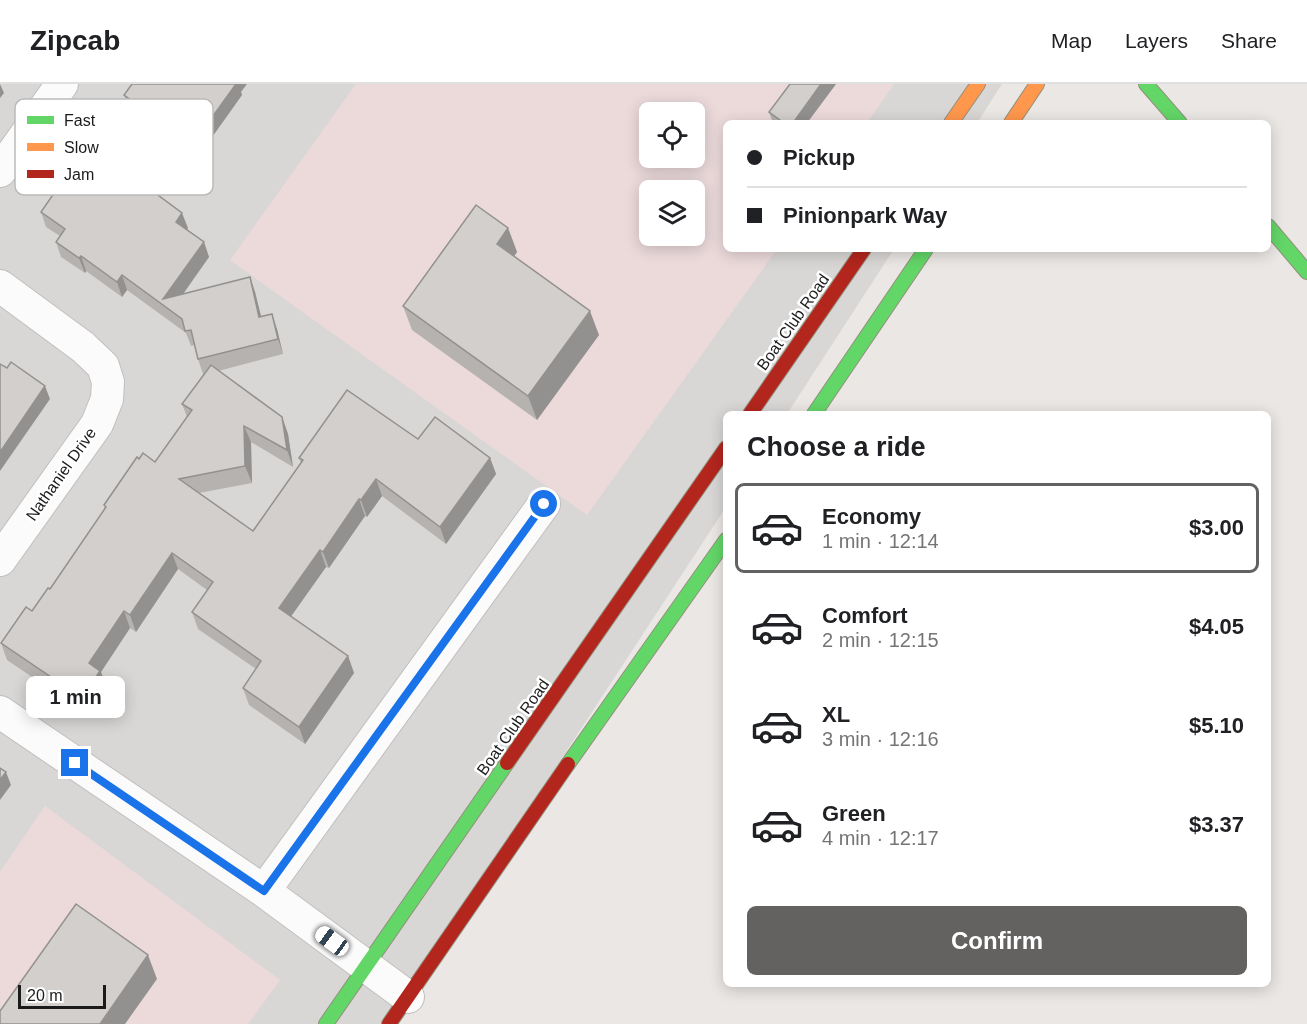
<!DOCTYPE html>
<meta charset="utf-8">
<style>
:root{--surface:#fff;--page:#f2f2f2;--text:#202124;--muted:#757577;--line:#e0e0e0;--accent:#636261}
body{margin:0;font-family:Helvetica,sans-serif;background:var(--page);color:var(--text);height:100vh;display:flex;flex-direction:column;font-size:22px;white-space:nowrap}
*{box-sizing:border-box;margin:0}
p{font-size:20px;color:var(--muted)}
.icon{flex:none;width:33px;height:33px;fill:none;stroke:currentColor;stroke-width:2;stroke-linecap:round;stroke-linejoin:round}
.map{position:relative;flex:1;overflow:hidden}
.details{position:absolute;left:723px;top:327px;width:548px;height:576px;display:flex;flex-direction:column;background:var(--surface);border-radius:9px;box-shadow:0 3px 15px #0003}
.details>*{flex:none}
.banner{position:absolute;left:723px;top:36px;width:548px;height:132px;border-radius:9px;box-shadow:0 3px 15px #0003;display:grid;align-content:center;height:132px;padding:0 24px;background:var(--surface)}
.tools{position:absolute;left:639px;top:18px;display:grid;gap:12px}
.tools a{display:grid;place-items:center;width:66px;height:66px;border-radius:9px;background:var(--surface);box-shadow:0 3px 15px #0003;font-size:30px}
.scale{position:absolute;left:18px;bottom:15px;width:88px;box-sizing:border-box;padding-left:6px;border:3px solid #1b1b1b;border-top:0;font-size:16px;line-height:21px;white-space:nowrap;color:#1b1b1b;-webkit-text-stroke:4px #fff;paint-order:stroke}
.end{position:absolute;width:27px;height:27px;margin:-14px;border:8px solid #1a73e8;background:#fff;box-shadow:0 0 0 3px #fff}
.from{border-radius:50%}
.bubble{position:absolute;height:42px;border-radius:9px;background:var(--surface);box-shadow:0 3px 15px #0003;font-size:20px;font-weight:600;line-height:42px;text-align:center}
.car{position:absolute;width:18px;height:36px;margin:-18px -9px;border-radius:8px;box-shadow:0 0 4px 2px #0007;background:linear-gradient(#fff 24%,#345 0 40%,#fff 0 76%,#345 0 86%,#fff 0)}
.banner b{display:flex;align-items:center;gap:21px;height:57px;font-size:22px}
.banner b+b{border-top:2px solid var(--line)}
.banner i{width:15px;height:15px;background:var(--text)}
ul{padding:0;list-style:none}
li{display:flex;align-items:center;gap:18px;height:90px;margin:0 12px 9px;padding:0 12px;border:3px solid transparent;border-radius:9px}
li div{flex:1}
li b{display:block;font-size:22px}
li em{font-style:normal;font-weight:600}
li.current{border-color:var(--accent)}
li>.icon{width:54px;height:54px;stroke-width:1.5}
h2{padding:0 24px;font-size:27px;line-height:72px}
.primary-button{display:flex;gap:12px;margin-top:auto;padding:12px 24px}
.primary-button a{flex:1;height:69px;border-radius:9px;background:var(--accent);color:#fff;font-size:24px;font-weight:600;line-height:69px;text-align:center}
header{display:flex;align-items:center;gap:36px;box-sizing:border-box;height:84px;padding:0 30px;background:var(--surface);border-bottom:2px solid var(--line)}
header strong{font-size:28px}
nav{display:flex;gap:33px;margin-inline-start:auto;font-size:21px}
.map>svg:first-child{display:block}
.residential{fill:#d9d7d5;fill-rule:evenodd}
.commercial{fill:#ecdadb;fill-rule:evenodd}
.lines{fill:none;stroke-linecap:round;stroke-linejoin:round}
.street-casing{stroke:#c1bfbe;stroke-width:34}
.fast-casing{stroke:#93907d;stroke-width:16}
.slow-casing{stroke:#93907d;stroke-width:16}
.jam-casing{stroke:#93907d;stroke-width:16}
.street{stroke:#fcfbfb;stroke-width:32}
.fast{stroke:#63d668;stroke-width:14}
.slow{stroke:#ff974d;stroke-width:14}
.jam{stroke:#b3261e;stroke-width:14}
.wall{fill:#b5b2af}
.shaded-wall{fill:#93918f}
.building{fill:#d2cfcc;stroke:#93918f;stroke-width:1.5}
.route{stroke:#1a73e8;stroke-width:8}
.labels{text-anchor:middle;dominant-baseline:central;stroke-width:5;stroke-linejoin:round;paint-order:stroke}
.street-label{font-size:16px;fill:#1b1b1b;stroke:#fff}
.key{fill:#fff;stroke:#bbb;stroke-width:1.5}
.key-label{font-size:16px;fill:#1b1b1b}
</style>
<header>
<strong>Zipcab</strong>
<nav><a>Map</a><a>Layers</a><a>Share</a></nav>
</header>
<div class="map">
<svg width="1307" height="940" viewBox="0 0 1307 940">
<rect width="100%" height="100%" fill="#eae7e4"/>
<path class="residential" d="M0 0H1002L977 39H726V165H894L787 330H726V423L388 940H0ZM650 28H694V74H650ZM650 106H694V152H650Z"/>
<path class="commercial" d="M356 0H894L867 39H726V165H777L587 431 230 176ZM650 28H694V74H650ZM650 106H694V152H650Z
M45 722 280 896 248 940H0V788Z"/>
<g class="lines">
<defs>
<path id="street" d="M0 87 62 0
M0 202 83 263 103 282 108 298 107 315 97 340 0 476
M0 628 264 807 408 913
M264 807 544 420"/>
<path id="fast" d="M1146 0 1180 39
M1268 142 1307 188
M814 330 926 165
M568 680 726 456
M326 940 507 679"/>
<path id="slow" d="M951 39 978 0
M1011 39 1037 0"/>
<path id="jam" d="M750 330 864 165
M507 679 726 364
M389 940 568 680"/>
</defs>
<use href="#street" class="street-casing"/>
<use href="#fast" class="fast-casing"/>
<use href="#slow" class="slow-casing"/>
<use href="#jam" class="jam-casing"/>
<use href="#street" class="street"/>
<use href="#fast" class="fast"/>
<use href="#slow" class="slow"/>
<use href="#jam" class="jam"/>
</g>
<path class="wall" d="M790 0H836L807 39H773L769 28Z
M241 8 242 11 200 70 170 49 168 52 129 24 124 11Z
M105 71 144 101 188 144 186 145 204 158 209 173 183 210 250 193 255 208 261 233 277 245 283 270 218 287 282 333 288 350 293 383 251 358 252 399 199 409 253 447 301 379 299 374 418 355 490 374 496 390 446 460 382 412 367 433 365 432 329 484 326 483 291 532 348 572 354 589 305 660 249 621 243 604 256 585 198 545 192 528 207 506 178 485 136 548 130 544 101 588 106 603 88 631 7 576 1 559 32 527 50 505 105 425 104 421 139 375 155 378 187 333 182 320 204 290H203L198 275 194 261 191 262 186 249 127 206 122 213 86 187 85 189 61 173 56 158 60 152 46 143 41 128Z
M508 144 517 168 514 172 599 251 537 336 412 246 403 222Z"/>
<path class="shaded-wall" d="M0 0 4 9 0 14Z
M236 0H247L241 8 242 11 200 70 195 57Z
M821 0H836L807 39H793Z
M166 36 170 49 168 52 163 39Z
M139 88 145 103 135 94Z
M182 129 188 144 181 153 176 138Z
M508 144 517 168 506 184 497 160Z
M204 158 209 173 171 227 163 215Z
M81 172 86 187 85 189 79 174Z
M122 191 127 206 122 213 117 198Z
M250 193 255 208 265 248 259 233Z
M590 227 599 251 537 336 528 312Z
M272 230 277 245 283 270 278 255Z
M45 302 50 315 0 387V368Z
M282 333 288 350 293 383 287 366Z
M244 342 251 358 252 399 245 382Z
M490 374 496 390 446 460 440 443Z
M376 395 382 412 367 433 361 416Z
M359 415 365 432 329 484 323 468Z
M320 466 326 483 285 541 279 524Z
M172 469 178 485 136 548 130 531Z
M124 527 130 544 101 588 106 603 88 631 82 614 89 579Z
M348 572 354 589 305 660 299 643Z
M6 688 11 701 0 716V696Z
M148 871 157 895 125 940H100Z"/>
<path class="building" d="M132 0H236L195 57 166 36 163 39 124 11Z
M790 0H821L793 39H784L769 28Z
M88 60 105 71 108 66 139 88 135 94 182 129 176 138 204 158 163 215 250 193 259 233 272 230 278 255 198 275 191 246 185 247 182 235 122 191 117 198 81 172 79 174 56 158 65 145 41 128Z
M476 121 508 144 497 160 590 227 528 312 403 222Z
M11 278 45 302 0 368V280L7 284Z
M211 281 282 333 287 366 244 342 245 382 179 395 253 447 303 376 299 374 347 306 418 355 435 333 490 374 440 443 376 395 361 416 359 415 323 468 320 466 279 524 348 572 299 643 243 604 261 577 192 528 213 498 172 469 130 531 124 527 89 579 100 587 82 614 1 559 26 523 32 527 48 504 50 505 106 423 104 421 137 373 139 375 143 369 155 378 192 326 182 320Z
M0 684 6 688 0 696Z
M76 820 148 871 100 940H0V927Z"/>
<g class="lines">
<path class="route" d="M75 679 264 807 544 420"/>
</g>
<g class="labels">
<g class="street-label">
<text transform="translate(793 238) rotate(-55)">Boat Club Road</text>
<text transform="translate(61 390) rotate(-55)">Nathaniel Drive</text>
<text transform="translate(513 643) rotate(-55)">Boat Club Road</text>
</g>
</g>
<rect x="15" y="15" width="198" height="96" rx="9" class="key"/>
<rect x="27" y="32" width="27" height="8" fill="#63d668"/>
<rect x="27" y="59" width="27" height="8" fill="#ff974d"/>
<rect x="27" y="86" width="27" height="8" fill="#b3261e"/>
<g class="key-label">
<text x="64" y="42">Fast</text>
<text x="64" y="69">Slow</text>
<text x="64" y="96">Jam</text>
</g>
</svg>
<div class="tools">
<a><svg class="icon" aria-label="locate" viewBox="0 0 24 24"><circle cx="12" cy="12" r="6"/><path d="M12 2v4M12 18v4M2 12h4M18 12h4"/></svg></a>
<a><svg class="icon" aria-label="layers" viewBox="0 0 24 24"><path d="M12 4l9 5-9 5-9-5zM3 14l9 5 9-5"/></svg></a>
</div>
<div class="scale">20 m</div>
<i class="end from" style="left:544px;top:420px"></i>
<i class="end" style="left:75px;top:679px"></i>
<div class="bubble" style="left:26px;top:592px;width:99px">1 min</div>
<i class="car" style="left:332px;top:857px;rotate:306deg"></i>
<div class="banner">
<b><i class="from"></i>Pickup</b>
<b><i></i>Pinionpark Way</b>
</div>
<section class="details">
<h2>Choose a ride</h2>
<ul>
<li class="current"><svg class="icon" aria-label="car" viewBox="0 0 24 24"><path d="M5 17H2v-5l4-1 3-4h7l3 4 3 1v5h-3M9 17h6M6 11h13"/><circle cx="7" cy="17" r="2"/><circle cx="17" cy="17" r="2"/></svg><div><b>Economy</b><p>1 min · 12:14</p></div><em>$3.00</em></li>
<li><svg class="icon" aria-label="car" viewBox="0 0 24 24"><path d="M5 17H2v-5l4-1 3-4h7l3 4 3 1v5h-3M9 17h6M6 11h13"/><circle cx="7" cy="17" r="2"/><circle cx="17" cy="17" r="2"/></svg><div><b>Comfort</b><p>2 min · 12:15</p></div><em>$4.05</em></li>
<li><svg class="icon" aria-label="car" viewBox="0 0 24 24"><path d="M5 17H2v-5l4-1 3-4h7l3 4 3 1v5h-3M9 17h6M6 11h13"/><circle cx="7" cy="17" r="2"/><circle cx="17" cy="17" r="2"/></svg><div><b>XL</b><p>3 min · 12:16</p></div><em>$5.10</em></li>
<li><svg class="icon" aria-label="car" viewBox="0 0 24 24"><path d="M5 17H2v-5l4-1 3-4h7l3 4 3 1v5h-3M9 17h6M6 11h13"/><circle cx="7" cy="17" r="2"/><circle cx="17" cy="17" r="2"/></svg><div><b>Green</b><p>4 min · 12:17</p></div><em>$3.37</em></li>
</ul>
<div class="primary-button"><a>Confirm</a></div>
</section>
</div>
